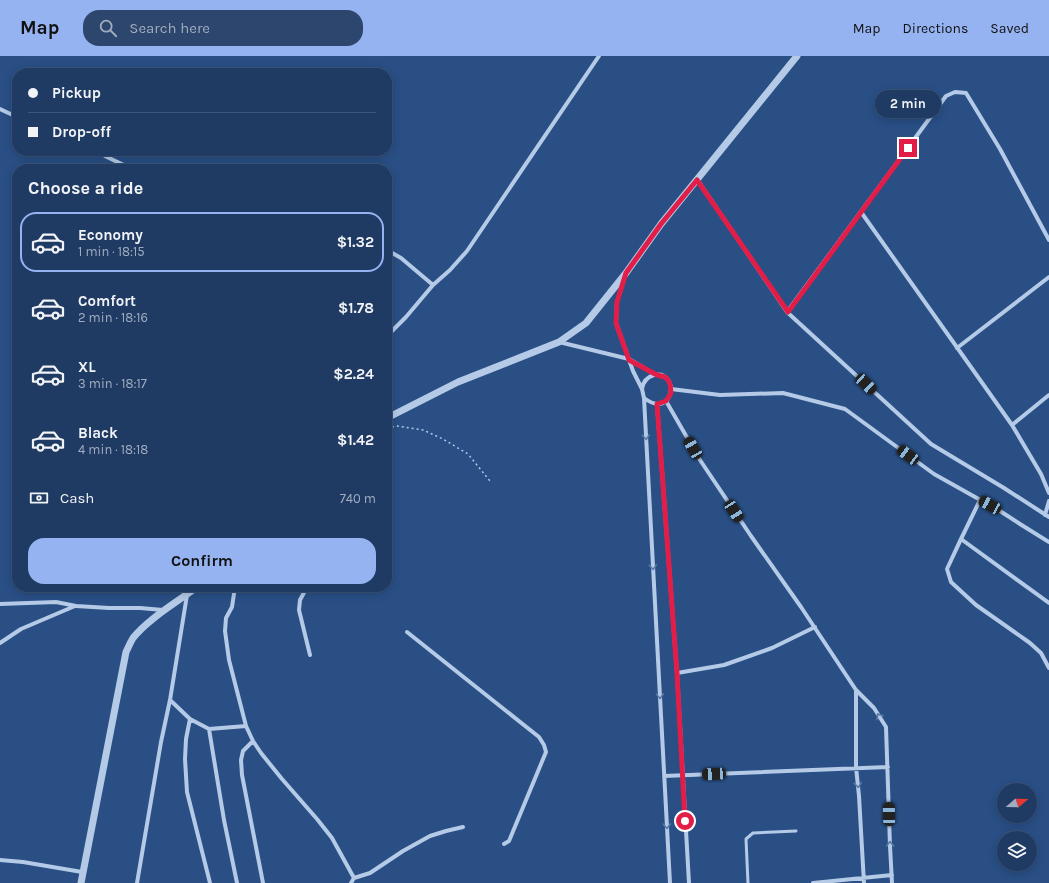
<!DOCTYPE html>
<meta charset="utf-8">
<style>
:root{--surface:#1f3b64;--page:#2c466d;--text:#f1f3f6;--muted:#a1adbf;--line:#3c5578;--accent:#95b2f1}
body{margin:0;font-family:Karla,sans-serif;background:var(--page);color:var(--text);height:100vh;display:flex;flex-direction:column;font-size:15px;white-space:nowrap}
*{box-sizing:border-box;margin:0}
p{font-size:13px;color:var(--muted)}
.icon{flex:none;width:22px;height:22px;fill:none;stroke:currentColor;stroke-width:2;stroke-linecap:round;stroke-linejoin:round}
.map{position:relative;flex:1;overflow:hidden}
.panel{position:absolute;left:12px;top:108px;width:380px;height:428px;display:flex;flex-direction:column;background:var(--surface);border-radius:16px;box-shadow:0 2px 10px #0003,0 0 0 1px var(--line)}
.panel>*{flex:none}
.top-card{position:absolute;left:12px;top:12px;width:380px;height:88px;border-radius:16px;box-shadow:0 2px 10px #0003,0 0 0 1px var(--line);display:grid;align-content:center;height:88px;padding:0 16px;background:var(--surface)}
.needle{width:26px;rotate:71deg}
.tools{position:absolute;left:997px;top:727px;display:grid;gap:8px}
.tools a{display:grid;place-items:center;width:40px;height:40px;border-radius:50%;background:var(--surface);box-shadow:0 2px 10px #0003,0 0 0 1px var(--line);font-size:20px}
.end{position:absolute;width:18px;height:18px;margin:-9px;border:5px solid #e11d48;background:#fff;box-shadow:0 0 0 2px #fff}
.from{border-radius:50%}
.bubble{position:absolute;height:28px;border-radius:14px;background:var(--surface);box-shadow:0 2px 10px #0003,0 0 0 1px var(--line);font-size:13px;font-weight:700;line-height:28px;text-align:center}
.car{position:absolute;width:12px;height:24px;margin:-12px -6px;border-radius:5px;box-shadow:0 0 3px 1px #0007;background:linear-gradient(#222 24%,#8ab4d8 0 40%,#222 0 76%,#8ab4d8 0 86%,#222 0)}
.top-card b{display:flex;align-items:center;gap:14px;height:38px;font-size:15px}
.top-card b+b{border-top:1px solid var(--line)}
.top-card i{width:10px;height:10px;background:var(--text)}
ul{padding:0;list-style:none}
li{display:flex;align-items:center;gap:12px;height:60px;margin:0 8px 6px;padding:0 8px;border:2px solid transparent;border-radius:16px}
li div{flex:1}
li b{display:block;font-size:15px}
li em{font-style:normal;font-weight:700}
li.on{border-color:var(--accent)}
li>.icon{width:36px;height:36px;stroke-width:1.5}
h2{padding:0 16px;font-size:18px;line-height:48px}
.pay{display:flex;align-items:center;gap:10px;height:44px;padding:0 16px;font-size:15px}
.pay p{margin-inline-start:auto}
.primary-button{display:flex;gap:8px;margin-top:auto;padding:8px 16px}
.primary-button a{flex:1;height:46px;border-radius:16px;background:var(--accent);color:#111;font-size:16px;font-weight:700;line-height:46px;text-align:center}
header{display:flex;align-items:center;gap:24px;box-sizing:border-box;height:56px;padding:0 20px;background:var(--accent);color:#111}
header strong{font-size:19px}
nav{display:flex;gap:22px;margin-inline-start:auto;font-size:14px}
.search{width:280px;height:36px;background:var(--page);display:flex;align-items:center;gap:10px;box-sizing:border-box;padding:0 14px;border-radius:16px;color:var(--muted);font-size:15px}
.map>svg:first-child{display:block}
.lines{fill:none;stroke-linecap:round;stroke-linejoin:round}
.path{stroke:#b4cae7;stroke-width:1.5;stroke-dasharray:2 3;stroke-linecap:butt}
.service{stroke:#b4cae7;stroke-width:3}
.minor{stroke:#b4cae7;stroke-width:4}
.tertiary{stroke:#b4cae7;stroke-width:7}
.oneway{stroke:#5a7aa7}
.route{stroke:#e11d48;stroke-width:5}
</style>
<header>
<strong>Map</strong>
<div class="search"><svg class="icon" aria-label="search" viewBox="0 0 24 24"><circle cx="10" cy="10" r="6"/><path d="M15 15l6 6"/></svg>Search here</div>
<nav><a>Map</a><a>Directions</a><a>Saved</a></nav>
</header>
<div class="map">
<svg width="1049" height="827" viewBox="0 0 1049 827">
<rect width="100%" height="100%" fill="#294f85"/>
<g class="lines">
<path class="path" d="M387 372 397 370 423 374 443 383 468 398 490 425"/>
<path class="service" d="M748 827 746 783 753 777 796 775"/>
<path class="minor" d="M0 53 17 61
M97 95 107 101 128 111 148 113
M697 123 787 256 931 388 1004 432 1049 461
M861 156 1012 369 1041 418 1049 437
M387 194 401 202 433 229
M624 223 617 246 616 267 633 315 642 333 644 342C675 365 680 313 654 319 647 321 643 326 642 333
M787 256 946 40 955 36 966 37 1000 93 1049 184
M387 280 406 261 433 229 450 214 467 195 599 0
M559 286 629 303 656 319
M957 292 1049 221
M671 333 720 339 783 337 845 353 934 418 1000 455 1020 468 1049 486
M644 342 670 827
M666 345 700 404 751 480 801 551 856 634 874 652 886 671 890 790 892 827
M657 348 677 617 689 827
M1012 369 1049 339
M980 444 961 483 947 513 951 526 976 549 1030 587 1041 597 1049 612
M1045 459 1049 445
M961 483 1049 547
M235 531 232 551 226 562 225 575 229 604 246 670
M307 531 300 544 299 554 310 599
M0 548 56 546 76 550 109 552H140L163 554
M407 576 539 681 544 689 546 696 509 785 504 788
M0 587 21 573 75 550
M677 617 724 609 772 592 815 571
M856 634V711L859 740 864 827
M170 644 190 663 186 683 185 703 187 736 210 827
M190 663 209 673 246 670 253 685 261 697 282 723 317 763 332 782 354 822 351 827
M209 673 224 764 237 827
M253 685 243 695 241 704 242 719 263 827
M664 720 888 711
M0 804 23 806 82 816
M354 822 370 817 403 795 430 780 446 775 463 771
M137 827 161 686 170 644 187 539
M813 827 892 819"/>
<path class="tertiary" d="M387 362 458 326 559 286 586 267 626 217 661 168 797 0
M81 827 126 596C128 592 130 587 133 582 148 563 177 546 197 531"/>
</g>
<defs><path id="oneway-chevron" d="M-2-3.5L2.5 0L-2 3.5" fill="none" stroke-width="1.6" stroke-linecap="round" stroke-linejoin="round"/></defs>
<g class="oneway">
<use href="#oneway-chevron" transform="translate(646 381) rotate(87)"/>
<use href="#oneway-chevron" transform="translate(653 511) rotate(87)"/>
<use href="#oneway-chevron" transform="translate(660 640) rotate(87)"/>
<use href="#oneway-chevron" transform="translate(879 660) rotate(-123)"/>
<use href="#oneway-chevron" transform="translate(858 729) rotate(84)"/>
<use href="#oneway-chevron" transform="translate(667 770) rotate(87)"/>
<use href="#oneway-chevron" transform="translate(890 788) rotate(-92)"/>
</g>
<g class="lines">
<path class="route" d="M685 765 677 617 657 348 666 345 671 337 670 328 668 324 665 321 657 319 629 304 616 267 617 246 626 217 661 168 697 124 788 256 908 92"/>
</g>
</svg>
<div class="tools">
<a><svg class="needle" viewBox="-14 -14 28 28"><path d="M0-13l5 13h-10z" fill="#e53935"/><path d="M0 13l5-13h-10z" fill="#a1adbf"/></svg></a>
<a><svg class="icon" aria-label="layers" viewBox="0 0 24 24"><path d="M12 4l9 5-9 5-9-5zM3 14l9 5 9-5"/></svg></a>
</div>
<i class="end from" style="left:685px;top:765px"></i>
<i class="end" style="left:908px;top:92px"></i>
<div class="bubble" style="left:875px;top:34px;width:66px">2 min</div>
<i class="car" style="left:866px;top:328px;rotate:133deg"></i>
<i class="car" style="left:693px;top:392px;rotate:330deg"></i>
<i class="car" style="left:908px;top:399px;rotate:306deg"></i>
<i class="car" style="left:990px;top:449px;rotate:299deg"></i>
<i class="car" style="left:734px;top:455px;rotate:147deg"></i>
<i class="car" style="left:714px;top:718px;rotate:267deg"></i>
<i class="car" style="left:889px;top:758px;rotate:359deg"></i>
<div class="top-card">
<b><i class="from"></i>Pickup</b>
<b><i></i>Drop-off</b>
</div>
<section class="panel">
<h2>Choose a ride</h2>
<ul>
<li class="on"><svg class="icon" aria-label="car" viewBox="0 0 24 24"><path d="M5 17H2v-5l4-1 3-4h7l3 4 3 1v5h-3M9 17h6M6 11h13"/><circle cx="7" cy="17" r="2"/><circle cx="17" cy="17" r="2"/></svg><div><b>Economy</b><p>1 min · 18:15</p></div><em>$1.32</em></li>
<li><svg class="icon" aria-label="car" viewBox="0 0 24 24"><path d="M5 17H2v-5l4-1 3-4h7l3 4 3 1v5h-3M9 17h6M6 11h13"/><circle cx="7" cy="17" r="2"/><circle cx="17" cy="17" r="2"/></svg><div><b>Comfort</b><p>2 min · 18:16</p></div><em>$1.78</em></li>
<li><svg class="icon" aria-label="car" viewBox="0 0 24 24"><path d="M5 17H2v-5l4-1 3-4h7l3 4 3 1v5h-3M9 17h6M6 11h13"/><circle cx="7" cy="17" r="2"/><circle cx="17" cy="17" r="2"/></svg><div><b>XL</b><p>3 min · 18:17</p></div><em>$2.24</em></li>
<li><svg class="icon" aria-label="car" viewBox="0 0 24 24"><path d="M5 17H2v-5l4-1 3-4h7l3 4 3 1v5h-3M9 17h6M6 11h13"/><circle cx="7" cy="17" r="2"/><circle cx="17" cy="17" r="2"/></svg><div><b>Black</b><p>4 min · 18:18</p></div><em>$1.42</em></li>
</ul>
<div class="pay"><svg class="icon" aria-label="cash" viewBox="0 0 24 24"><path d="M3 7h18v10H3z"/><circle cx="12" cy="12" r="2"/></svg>Cash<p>740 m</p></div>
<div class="primary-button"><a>Confirm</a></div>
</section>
</div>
